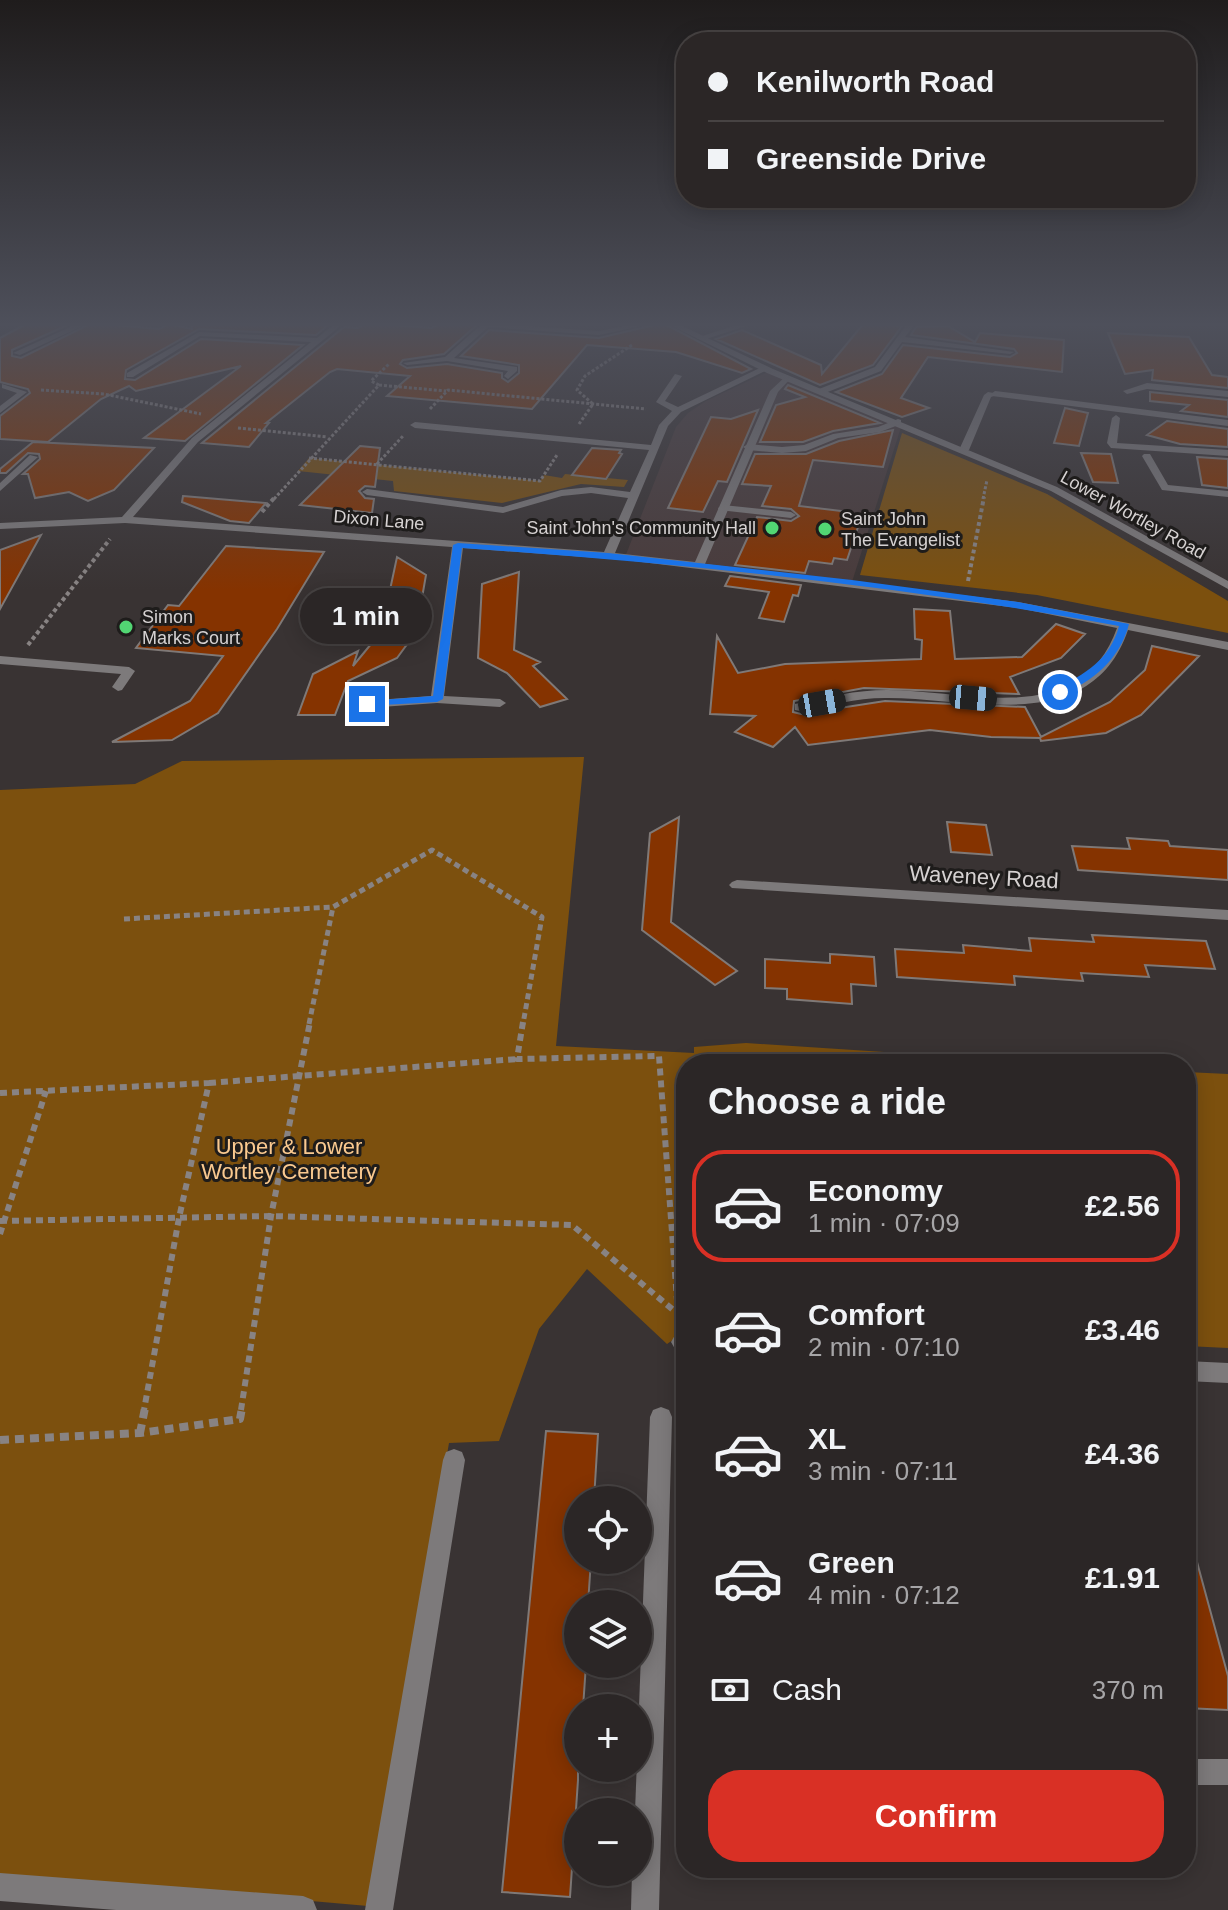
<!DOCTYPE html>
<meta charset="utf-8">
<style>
:root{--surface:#2b2626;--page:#373232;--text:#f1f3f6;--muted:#a6a5a7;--line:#474343;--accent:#d93025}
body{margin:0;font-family:Helvetica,sans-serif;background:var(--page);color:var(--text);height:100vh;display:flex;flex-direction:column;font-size:30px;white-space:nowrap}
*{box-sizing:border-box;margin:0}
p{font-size:26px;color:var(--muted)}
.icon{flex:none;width:44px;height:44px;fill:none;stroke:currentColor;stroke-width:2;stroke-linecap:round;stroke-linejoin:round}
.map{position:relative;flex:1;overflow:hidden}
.panel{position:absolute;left:676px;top:1054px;width:520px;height:824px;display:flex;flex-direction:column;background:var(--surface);border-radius:32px;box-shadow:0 4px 20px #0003,0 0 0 2px var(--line)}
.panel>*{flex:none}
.guide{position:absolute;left:676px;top:32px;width:520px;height:176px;border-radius:32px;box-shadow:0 4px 20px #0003,0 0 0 2px var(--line);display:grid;align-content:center;height:176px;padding:0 32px;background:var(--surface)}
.buttons{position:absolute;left:564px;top:1486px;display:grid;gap:16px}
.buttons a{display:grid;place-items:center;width:88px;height:88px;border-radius:50%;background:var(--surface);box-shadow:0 4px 20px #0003,0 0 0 2px var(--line);font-size:40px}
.end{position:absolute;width:36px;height:36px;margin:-18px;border:10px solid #1a73e8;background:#fff;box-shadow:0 0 0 4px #fff}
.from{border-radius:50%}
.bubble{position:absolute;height:56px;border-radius:28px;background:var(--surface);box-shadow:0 4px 20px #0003,0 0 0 2px var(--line);font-size:26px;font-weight:600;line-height:56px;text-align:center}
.car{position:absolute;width:24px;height:48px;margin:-24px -12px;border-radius:10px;box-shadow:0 0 6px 2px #0007;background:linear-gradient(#222 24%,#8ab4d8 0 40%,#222 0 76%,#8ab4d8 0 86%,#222 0)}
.guide b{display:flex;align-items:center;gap:28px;height:76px;font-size:30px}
.guide b+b{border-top:2px solid var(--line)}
.guide i{width:20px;height:20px;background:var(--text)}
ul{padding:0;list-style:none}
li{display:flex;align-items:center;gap:24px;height:112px;margin:0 16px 12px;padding:0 16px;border:4px solid transparent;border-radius:32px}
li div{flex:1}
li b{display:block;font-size:30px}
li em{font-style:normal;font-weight:600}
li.on{border-color:var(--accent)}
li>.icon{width:72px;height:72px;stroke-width:1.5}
h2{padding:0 32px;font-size:36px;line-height:96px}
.pay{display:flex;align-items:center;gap:20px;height:88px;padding:0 32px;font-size:30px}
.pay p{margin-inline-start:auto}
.cta{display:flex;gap:16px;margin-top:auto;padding:16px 32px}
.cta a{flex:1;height:92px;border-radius:32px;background:var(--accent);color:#fff;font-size:32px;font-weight:600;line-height:92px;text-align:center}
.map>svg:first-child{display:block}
.built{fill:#493b3b}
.green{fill:#7c500e}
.building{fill:#853300;stroke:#7f7977;stroke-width:2}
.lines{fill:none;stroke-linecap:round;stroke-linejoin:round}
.path-far4{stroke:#888383;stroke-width:3;stroke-dasharray:3 2;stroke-linecap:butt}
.path-far3{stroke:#888383;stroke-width:4;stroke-dasharray:4 3;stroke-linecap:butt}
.path-far2{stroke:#888383;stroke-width:5;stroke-dasharray:6 4;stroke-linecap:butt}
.path-far1{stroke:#888383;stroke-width:6;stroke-dasharray:7 5;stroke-linecap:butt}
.path{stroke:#888383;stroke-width:8;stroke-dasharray:9 6;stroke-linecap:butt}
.service{fill:#7d7a7b;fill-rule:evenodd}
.minor{fill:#7d7a7b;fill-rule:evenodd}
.tertiary{fill:#7d7a7b;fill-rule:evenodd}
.route{fill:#1a73e8}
.poi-dot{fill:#52d673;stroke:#1e1c1b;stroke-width:3}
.labels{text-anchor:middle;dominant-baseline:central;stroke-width:6;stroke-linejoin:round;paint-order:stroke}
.far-street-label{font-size:18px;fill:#d6d2d2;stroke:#1e1c1b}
.far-poi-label{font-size:18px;fill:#d6d2d2;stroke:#1e1c1b;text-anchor:start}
.street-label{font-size:22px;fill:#d6d2d2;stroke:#1e1c1b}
.park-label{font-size:22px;fill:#fac98f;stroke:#1e1c1b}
</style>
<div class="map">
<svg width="1228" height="1910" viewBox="0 0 1228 1910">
<rect width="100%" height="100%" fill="#393333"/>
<path class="built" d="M770 371 902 424 852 582 625 557 676 427 688 413 706 401Z"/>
<path class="green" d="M902 433 1047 494 1228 601V633L1037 595 860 575Z
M309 458 540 481 544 475 562 478 565 474 628 480 624 487 581 484 502 503 394 491 393 481 298 471Z
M584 757 556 1046 694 1053V1047L746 1043 1069 1064H686V1331L667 1344 587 1269 539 1329 499 1441 449 1443 368 1906 0 1874V790L135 784 182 761Z
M1186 1072 1228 1074V1348L1186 1346Z"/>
<path class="building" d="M28 323H72L12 350V356L21 358 92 323 159 329 169 324 192 329V323H317L327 326 316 335 199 329 126 370 125 379 135 380 201 339 303 345 185 441 144 438 241 366 136 391 129 386 101 399 48 442 0 439V416L30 393 28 389 0 382V338Z
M366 323 431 328 442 323H479L444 354 403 360 400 364 407 368 447 364 502 373V378L508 382 519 373V365L461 356 489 330 599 338 663 323 751 369 742 373 676 352 587 345 532 409 387 396 410 376 337 369 330 372 266 423H269L249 447 202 443 344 327 358 328Z
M864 323 902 326 873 365 820 385 716 339 742 330 821 365 822 374Z
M948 326 975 342 980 333 1064 340 1062 372 928 357 901 398 929 408 902 417 836 392 882 374 903 345 1010 357 1017 353 1014 349 911 335 916 327Z
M1108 333 1189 337 1212 375 1228 377V388L1152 380 1153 370 1125 374Z
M788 385 880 423 833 431 803 442H760L776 405 805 397 785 389Z
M1150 392 1228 400V417L1181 411 1189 405 1150 401Z
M1065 408 1088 413 1079 446 1054 443Z
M758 410 727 482 718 481 703 512 668 508 711 417 731 419Z
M1167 421 1228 429V447L1180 444 1147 435Z
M893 430 883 467 813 460 799 506 850 512 848 516 861 518 847 560 834 558 832 564 809 561 805 573 735 565 757 517 791 521 799 516 791 509 762 506 771 486 742 484 755 454H806L839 441Z
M33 442 154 448 114 490 88 501 69 492 35 498 28 474H23L40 459 39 454 28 453 6 473H0V469Z
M360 446 380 448 375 487 365 486 359 491 365 498 374 499 372 513 300 505Z
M592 448 621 450 619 453 622 454 606 479 572 475Z
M1081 453 1111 454 1118 483 1093 482Z
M1197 457 1228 459V488L1202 485Z
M183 496 266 503 249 523 230 521 182 502Z
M41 535 0 609V550Z
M226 546 324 552 277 629 218 713 172 740 112 742 190 701 223 656 136 648 168 605 179 606Z
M397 557 426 575 416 632 397 658 348 681 335 715H298L313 674 358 651 353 666 381 632Z
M519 572 514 650 540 662 533 666 567 699 540 707 507 673 478 658 482 584Z
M730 576 801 585 798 596 793 595 784 622 759 618 769 592 725 586Z
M914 609 950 611 955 659 1022 657 1056 624 1085 634 1061 658 1010 677 1019 694 864 688 794 701 793 712 801 714 885 701 1025 707 1041 737 1110 702 1145 670 1152 646 1199 656 1141 715 1106 733 1041 741 1040 738 991 737 930 730 808 745 795 727 773 747 735 732 755 716 710 714 717 636 738 673 785 664 921 659 922 640 915 639Z
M679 817 671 922 737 971 715 985 642 930 650 833Z
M947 822 986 825 992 855 951 852Z
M1127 838 1168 841 1170 846 1228 850V880L1078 870 1072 846 1130 849Z
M1092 935 1206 941 1215 969 1145 965 1149 977 1081 973 1083 981 1014 976 1015 985 897 977 895 949 964 953 963 945 1031 951 1029 938 1094 942Z
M830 954 874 957 876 986 851 984 852 1004 787 999V989L765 988V959L830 963Z
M546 1431 598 1434 594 1500H578V1560H591L588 1604H578V1664H586L583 1708H578V1780L570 1897 502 1892Z
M1194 1551 1228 1676V1710L1186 1708V1552Z"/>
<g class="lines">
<path class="path-far4" d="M379 385 446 391
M41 390 104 394 201 414
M430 409 448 390 646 409
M579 424 593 404 577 390 585 376 632 345
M238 428 327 437
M309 458 540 481 557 455
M377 464 403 436
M274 499 379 385 371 381 389 364
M983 499 987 480"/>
<path class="path-far3" d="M262 512 275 497
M968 581 984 497
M28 645 110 539"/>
<path class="path-far2" d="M124 919 333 907
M309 1024 333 907 432 850 542 917 523 1024"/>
<path class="path-far1" d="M523 1022 517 1059 659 1056 678 1314
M209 1083 517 1059
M0 1093 209 1083 179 1218 144 1410
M0 1221 271 1216 572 1225 678 1314
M0 1234 46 1091
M241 1410 271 1216 310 1022"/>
<path class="path" d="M140 1433 145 1408
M0 1440 140 1433 240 1419 242 1408"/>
<path class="service" d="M496 323H505L499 326Z
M988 392 999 394 991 397 969 450 961 452 959 450 984 395Z
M1116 415 1120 418 1117 443 1228 450V456L1111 448 1107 443 1112 418Z
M898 419 901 420V424L880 432 838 438 806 451 782 453 748 450 743 447 748 444 782 447 804 445 833 434 878 427Z
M1144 454H1150L1168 485 1228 491V497L1162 490 1142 456Z
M723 505 791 512 796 515 791 518 719 510 718 508Z
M454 1449 462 1452 465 1460 393 1910H365L443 1460 446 1452Z
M0 1873 303 1896 313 1900 317 1910H116L0 1901Z"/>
<path class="minor" d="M79 323H89L20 355 13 353Z
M336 323H344L198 442 133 517 604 552 628 498 591 493 562 496 503 513 367 495 362 492 367 489 503 507 561 490 591 487 630 492 649 450 415 428 410 425 415 422 651 445 659 425 672 411 656 402 675 374 682 376 665 401 678 407 764 366 767 370 681 412 668 426 615 553 695 562 770 391 787 375 791 378 778 392 705 564 1018 602 1228 642V650L1128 630C1091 738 968 697 885 698 856 698 828 706 800 711L795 710V704C825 697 857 690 887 690 967 690 1081 730 1117 628L1018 608 625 560 463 548 444 696 500 699 506 703 500 707 437 703 367 708 363 707V701L431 696 452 547 125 523 0 529V523L122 517 192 438 311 342 200 336 133 377H127V373L199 332 317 338Z
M483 323 599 331 640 323H655L599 335 488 327 454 358 517 367V371L508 379 504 376 508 371 447 361 407 365 403 363 445 357Z
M743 323H755L703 340 696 338Z
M908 323H916L905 337 1014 352 1010 354 902 342 881 371 825 393H819V389L875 367Z
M1147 383 1228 391V397L1147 389 1127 394 1123 391Z
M2 384 27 392 0 413V406L17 393 2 388Z
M995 391 1228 420V426L992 396 991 394Z
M30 455 38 457 0 491V483Z
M0 656 129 667 135 671 122 690 118 691 112 687 121 674 0 664Z
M737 880 1228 910V920L732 888 729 885 732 882Z
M682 1333 686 1334V1352L675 1349 671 1342 675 1335Z
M1186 1361 1228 1363V1383L1186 1381Z
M661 1407 669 1410 672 1417 659 1910H631L632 1872H638V1812H635L650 1417 653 1410Z
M1186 1759H1228V1785H1186Z"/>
<path class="tertiary" d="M666 323H676L773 369 1057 487 1228 581V589L1051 491 767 373Z"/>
</g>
<linearGradient id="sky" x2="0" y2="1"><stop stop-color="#1f1c1c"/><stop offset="0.55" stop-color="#4e505b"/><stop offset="1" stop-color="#4e505b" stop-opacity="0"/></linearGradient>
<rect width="1228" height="590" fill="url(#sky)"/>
<path class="route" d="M458 543 608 553 852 580 1018 602 1129 624C1120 659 1093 682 1060 695L1055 692 1056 690C1085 673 1110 660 1119 626 902 586 682 563 462 548L443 699 437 702 364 706V701H367L433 696 453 545Z"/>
<g class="poi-dot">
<circle cx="772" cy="528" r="8"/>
<circle cx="825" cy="529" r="8"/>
<circle cx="126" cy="627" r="8"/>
</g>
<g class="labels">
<g class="far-street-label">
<text transform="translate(1133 515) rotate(29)">Lower Wortley Road</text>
<text transform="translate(379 520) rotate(5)">Dixon Lane</text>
</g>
<g class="far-poi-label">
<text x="841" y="519">Saint John<tspan x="841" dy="21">The Evangelist</tspan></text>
<text x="756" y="528" text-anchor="end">Saint John's Community Hall</text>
<text x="142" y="617">Simon<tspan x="142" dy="21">Marks Court</tspan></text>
</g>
<g class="street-label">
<text transform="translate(984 877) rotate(3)">Waveney Road</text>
</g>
<g class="park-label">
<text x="289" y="1146">Upper &amp; Lower<tspan x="289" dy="25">Wortley Cemetery</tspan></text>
</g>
</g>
</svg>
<div class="buttons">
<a><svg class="icon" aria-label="locate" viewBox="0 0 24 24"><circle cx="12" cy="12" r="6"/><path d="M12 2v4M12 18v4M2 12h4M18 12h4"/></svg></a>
<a><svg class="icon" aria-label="layers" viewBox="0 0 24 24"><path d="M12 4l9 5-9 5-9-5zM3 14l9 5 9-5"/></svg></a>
<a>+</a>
<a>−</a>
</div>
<i class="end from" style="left:1060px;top:692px"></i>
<i class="end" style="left:367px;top:704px"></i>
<div class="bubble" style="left:300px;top:588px;width:132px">1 min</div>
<i class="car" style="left:973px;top:698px;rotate:95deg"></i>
<i class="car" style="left:822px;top:703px;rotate:80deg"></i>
<div class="guide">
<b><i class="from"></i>Kenilworth Road</b>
<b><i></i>Greenside Drive</b>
</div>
<section class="panel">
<h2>Choose a ride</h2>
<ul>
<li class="on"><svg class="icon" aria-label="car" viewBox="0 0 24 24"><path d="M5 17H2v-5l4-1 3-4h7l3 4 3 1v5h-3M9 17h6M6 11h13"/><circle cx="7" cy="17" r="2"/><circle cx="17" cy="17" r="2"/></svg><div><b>Economy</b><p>1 min · 07:09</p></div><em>£2.56</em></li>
<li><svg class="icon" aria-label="car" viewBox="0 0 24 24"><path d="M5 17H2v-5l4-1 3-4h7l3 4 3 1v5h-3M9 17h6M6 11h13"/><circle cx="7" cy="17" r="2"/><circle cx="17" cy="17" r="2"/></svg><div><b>Comfort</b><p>2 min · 07:10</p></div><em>£3.46</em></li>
<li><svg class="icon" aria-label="car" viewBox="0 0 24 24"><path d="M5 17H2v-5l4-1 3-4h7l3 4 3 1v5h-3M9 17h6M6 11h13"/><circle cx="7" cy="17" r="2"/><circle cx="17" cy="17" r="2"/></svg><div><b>XL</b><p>3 min · 07:11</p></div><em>£4.36</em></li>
<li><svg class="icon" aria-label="car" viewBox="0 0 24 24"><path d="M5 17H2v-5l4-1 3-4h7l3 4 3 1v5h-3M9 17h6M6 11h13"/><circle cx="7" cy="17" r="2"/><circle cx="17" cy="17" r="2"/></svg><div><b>Green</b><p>4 min · 07:12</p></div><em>£1.91</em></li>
</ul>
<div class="pay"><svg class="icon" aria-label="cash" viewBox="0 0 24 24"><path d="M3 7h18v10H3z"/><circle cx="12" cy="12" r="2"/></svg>Cash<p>370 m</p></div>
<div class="cta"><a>Confirm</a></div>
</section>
</div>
